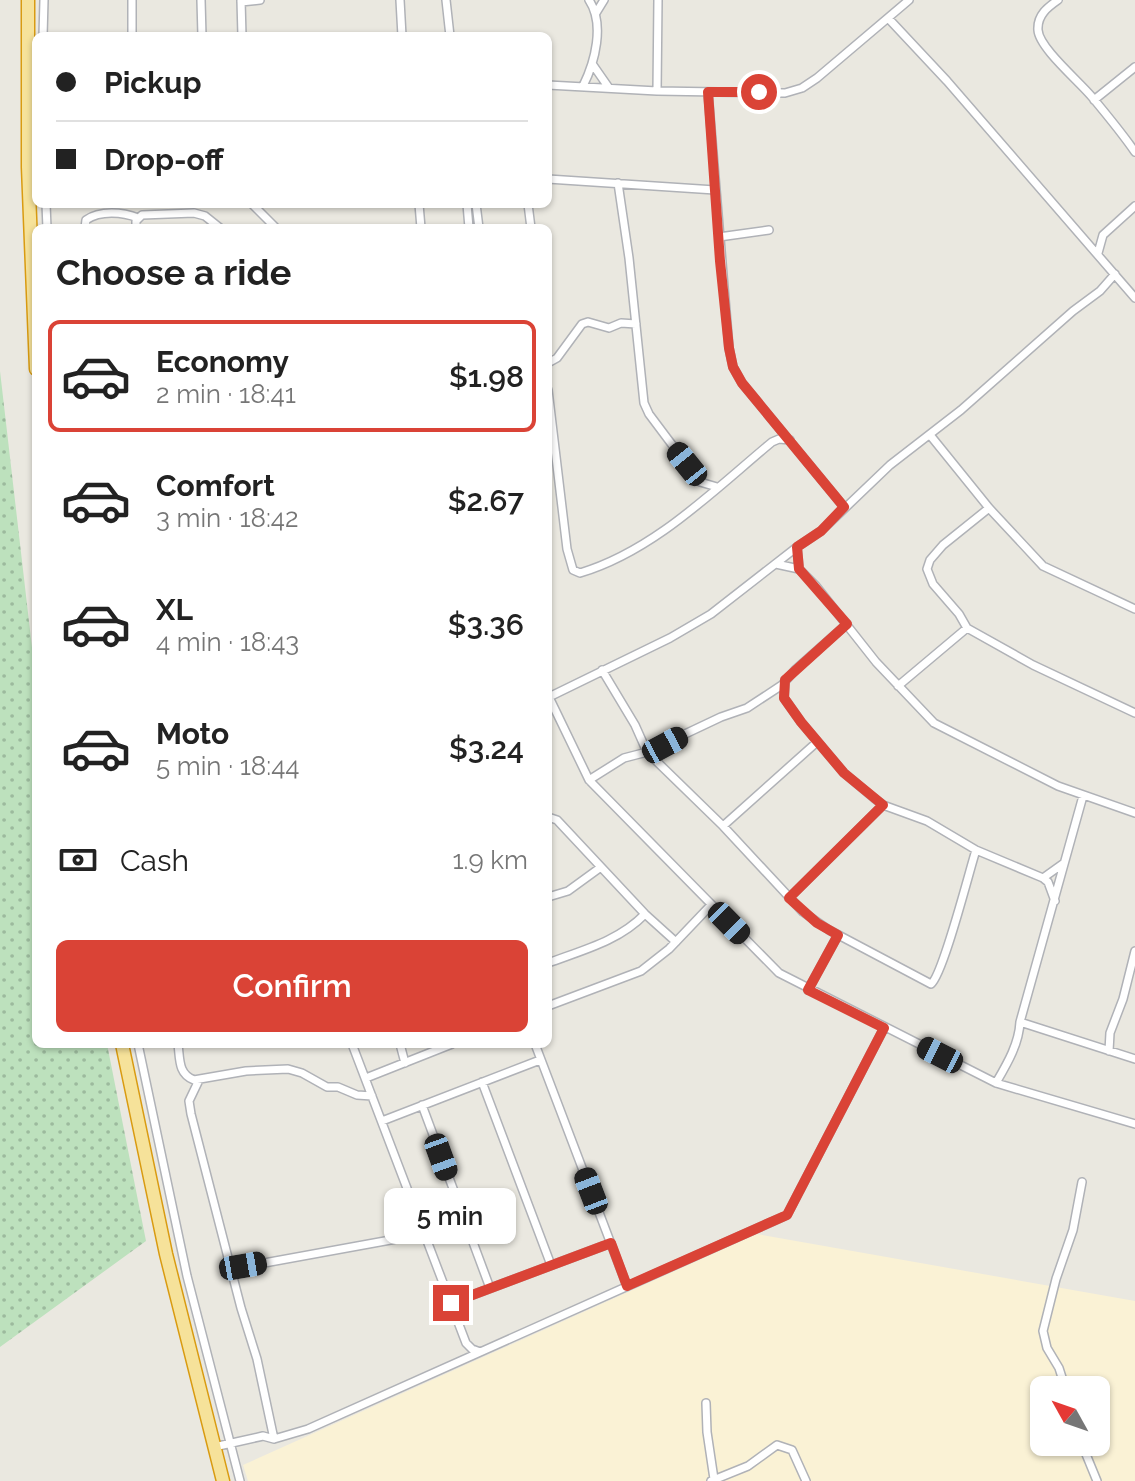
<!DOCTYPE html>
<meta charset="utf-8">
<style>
:root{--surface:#fff;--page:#f6f6f6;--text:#222;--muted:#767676;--line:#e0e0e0;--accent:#da4336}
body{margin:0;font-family:Raleway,sans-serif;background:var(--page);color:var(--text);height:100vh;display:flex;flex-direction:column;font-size:30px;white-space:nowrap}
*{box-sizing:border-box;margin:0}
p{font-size:26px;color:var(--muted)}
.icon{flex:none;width:44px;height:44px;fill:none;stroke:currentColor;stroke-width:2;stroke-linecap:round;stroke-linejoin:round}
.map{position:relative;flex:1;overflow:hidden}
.drawer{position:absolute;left:32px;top:224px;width:520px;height:824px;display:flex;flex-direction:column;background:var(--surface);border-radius:12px;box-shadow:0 2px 6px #0004}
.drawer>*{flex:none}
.top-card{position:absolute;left:32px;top:32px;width:520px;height:176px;border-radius:12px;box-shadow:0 2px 6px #0004;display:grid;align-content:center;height:176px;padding:0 24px;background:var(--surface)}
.needle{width:52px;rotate:310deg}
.controls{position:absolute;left:1030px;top:1376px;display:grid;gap:16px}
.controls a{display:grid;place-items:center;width:80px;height:80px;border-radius:12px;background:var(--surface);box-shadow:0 2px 6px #0004;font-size:40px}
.end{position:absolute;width:36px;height:36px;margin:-18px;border:10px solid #da4336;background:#fff;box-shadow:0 0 0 4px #fff}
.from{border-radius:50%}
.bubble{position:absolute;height:56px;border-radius:12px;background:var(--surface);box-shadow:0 2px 6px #0004;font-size:26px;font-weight:600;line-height:56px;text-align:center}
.car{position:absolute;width:24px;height:48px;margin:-24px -12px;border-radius:10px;box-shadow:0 0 6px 2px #0007;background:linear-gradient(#222 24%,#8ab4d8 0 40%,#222 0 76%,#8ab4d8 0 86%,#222 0)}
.top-card b{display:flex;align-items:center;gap:28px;height:76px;font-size:30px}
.top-card b+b{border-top:2px solid var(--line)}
.top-card i{width:20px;height:20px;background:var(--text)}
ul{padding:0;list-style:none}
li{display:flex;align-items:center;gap:24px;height:112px;margin:0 16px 12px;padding:0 8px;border:4px solid transparent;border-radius:12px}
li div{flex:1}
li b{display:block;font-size:30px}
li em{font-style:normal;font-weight:600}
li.on{border-color:var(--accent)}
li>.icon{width:72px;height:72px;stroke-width:1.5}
h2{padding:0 24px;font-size:36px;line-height:96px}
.pay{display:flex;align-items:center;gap:20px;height:88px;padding:0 24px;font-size:30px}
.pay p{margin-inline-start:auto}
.primary-button{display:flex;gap:16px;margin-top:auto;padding:16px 24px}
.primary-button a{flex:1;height:92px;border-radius:12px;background:var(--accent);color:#fff;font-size:32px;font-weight:600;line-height:92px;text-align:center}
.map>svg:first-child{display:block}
.commercial{fill:#faf2d5;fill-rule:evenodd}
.grass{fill:url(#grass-dots)}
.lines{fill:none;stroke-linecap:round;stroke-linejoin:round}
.minor-casing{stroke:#b0b2b7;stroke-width:10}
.trunk-casing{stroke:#d99b11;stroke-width:15}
.minor{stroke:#fff;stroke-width:7}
.trunk{stroke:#f6e29a;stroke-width:12}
.route{stroke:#da4336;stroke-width:10}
</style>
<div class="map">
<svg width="1135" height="1481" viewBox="0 0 1135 1481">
<defs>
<pattern id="grass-dots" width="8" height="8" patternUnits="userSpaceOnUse" patternTransform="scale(2)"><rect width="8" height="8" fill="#bde1bd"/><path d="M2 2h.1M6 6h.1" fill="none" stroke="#9cba9d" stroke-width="1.8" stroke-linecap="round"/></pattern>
</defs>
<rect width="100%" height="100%" fill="#eae8e0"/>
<path class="commercial" d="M757 1234 1135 1301V1481H248L243 1465ZM1044 1390H1096V1442H1044Z"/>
<path class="grass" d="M0 371 36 682V1044H107L146 1241 0 1347Z"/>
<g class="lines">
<defs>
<path id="minor" d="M132 0V36
M201 0 202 36
M241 0 242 36
M400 0 402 36
M446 0 450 36
M1058 0C1048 7 1037 15 1038 30 1039 48 1080 82 1092 97 1107 115 1122 133 1135 152
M241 2 260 0
M596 13 604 0
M888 18 947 81 1135 298
M43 36 44 0
M593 65 609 88
M548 85 657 91 785 93 802 88 817 78 909 0
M583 86C595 62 605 24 589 0
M657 91 658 0
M708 92 729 348 733 367 742 383 844 507
M1094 100 1135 67
M548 179 715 190
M618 183 629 258 644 403 649 414 700 482 717 487
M46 204 47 228
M252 204 276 228
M419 204 421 228
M467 204 469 228
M476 204 479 228
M528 204 531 228
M85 228 86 220C100 210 123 212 138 218
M136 228V221L142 215 194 213 205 216 220 228
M719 237 769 230
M1098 253 1103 235 1135 206
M548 363 557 358 582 324 588 322 609 328 621 323 636 324
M548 390 567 549 573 570 580 573C654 551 714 490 772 442L779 439 790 440
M930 435 989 508 1043 566 1135 609
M989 508 943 545 930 560 927 569 933 584 959 614 967 628 1033 665 1135 713
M797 547 799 569
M776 564 799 569 816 586 876 662 934 723 1058 786 1135 813
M602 670 635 725 647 752 723 826 803 912 829 930 931 984C943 975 969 872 976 850
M785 680 784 698 801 722 844 773 874 798 883 805 927 821 976 850 1043 878 1048 882 1055 901
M898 686 967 628
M548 695 589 780 779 973 996 1083 1135 1124
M549 697 670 638 711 614 797 547 821 531 890 465 961 410 1073 311 1100 291 1115 274
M589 780 624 758 647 752 721 717 747 708 782 685 795 670 847 624
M548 817 557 820 645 914 676 942
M723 826 817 742
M1043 878 1064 863
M548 897 568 891 601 867
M789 898 883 805
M548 963C583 950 619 941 645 914
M808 990 838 935
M548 1006 641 971 669 949 711 905
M1020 1022 1135 1059
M138 1044 187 1276 240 1481
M178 1044C180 1059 178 1074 194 1080L246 1071 288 1069 302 1073 327 1087H338L357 1095 372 1096
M352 1044 466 1343 472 1349 480 1352
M400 1044 405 1063
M535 1044 627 1286
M1109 1051 1110 1033 1123 999 1135 951
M366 1078 452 1044
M199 1080 189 1101 191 1114 241 1308 257 1359 274 1439
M482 1082 551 1265
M996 1083C1007 1064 1019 1044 1020 1022L1083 796
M422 1105 490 1288
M382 1121 540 1060
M231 1269 396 1239 421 1225
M451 1303 611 1243
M1066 1390 1059 1368 1047 1348 1043 1331 1056 1279 1073 1230 1082 1182
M706 1403 707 1432 714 1479
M1081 1442 1097 1481
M214 1447 263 1436 274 1439 308 1429 787 1215 884 1028
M711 1481 748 1466 777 1445 792 1450 806 1481"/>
<path id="trunk" d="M28 0V167L36 369
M122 1044 166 1254 223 1481"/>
</defs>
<use href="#minor" class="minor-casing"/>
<use href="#trunk" class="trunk-casing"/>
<use href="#minor" class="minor"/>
<use href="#trunk" class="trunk"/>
</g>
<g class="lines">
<path class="route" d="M451 1303 611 1243 627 1286 787 1215 884 1028 808 990 838 935 817 923 789 898 883 805 844 773 801 722 784 698 785 680 847 624 799 569 797 547 821 531 844 507 742 383 733 367 729 348 720 261 708 92H759"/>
</g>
</svg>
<div class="controls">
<a><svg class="needle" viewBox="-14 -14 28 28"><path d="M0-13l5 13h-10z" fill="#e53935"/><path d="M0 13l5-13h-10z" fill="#767676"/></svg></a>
</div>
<i class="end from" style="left:759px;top:92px"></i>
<i class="end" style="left:451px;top:1303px"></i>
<div class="bubble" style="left:384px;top:1188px;width:132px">5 min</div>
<i class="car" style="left:687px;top:464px;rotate:321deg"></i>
<i class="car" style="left:665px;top:745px;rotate:62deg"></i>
<i class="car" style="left:729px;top:923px;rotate:135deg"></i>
<i class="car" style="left:940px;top:1055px;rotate:297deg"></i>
<i class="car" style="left:441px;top:1157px;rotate:160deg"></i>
<i class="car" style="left:591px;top:1191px;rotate:339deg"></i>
<i class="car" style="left:243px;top:1266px;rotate:80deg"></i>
<div class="top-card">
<b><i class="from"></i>Pickup</b>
<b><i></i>Drop-off</b>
</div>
<section class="drawer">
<h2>Choose a ride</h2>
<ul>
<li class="on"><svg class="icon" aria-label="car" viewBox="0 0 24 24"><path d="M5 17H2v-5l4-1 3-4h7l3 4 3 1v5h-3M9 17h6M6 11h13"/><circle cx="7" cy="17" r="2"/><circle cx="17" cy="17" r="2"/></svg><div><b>Economy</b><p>2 min · 18:41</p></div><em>$1.98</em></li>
<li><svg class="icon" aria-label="car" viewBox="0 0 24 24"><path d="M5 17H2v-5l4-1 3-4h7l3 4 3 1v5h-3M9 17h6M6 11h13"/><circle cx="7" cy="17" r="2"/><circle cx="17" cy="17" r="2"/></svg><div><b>Comfort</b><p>3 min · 18:42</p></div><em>$2.67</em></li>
<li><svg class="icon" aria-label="car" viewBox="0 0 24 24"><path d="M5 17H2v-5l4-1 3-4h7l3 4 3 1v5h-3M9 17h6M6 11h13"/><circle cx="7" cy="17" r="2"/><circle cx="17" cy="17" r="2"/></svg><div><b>XL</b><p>4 min · 18:43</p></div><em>$3.36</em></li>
<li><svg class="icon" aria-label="car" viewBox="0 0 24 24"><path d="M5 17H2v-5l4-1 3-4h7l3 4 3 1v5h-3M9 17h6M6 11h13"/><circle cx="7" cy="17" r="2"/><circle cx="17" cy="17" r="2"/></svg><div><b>Moto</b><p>5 min · 18:44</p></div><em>$3.24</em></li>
</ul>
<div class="pay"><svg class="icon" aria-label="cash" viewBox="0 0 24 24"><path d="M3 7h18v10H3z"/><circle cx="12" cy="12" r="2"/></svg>Cash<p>1.9 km</p></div>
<div class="primary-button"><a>Confirm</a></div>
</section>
</div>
